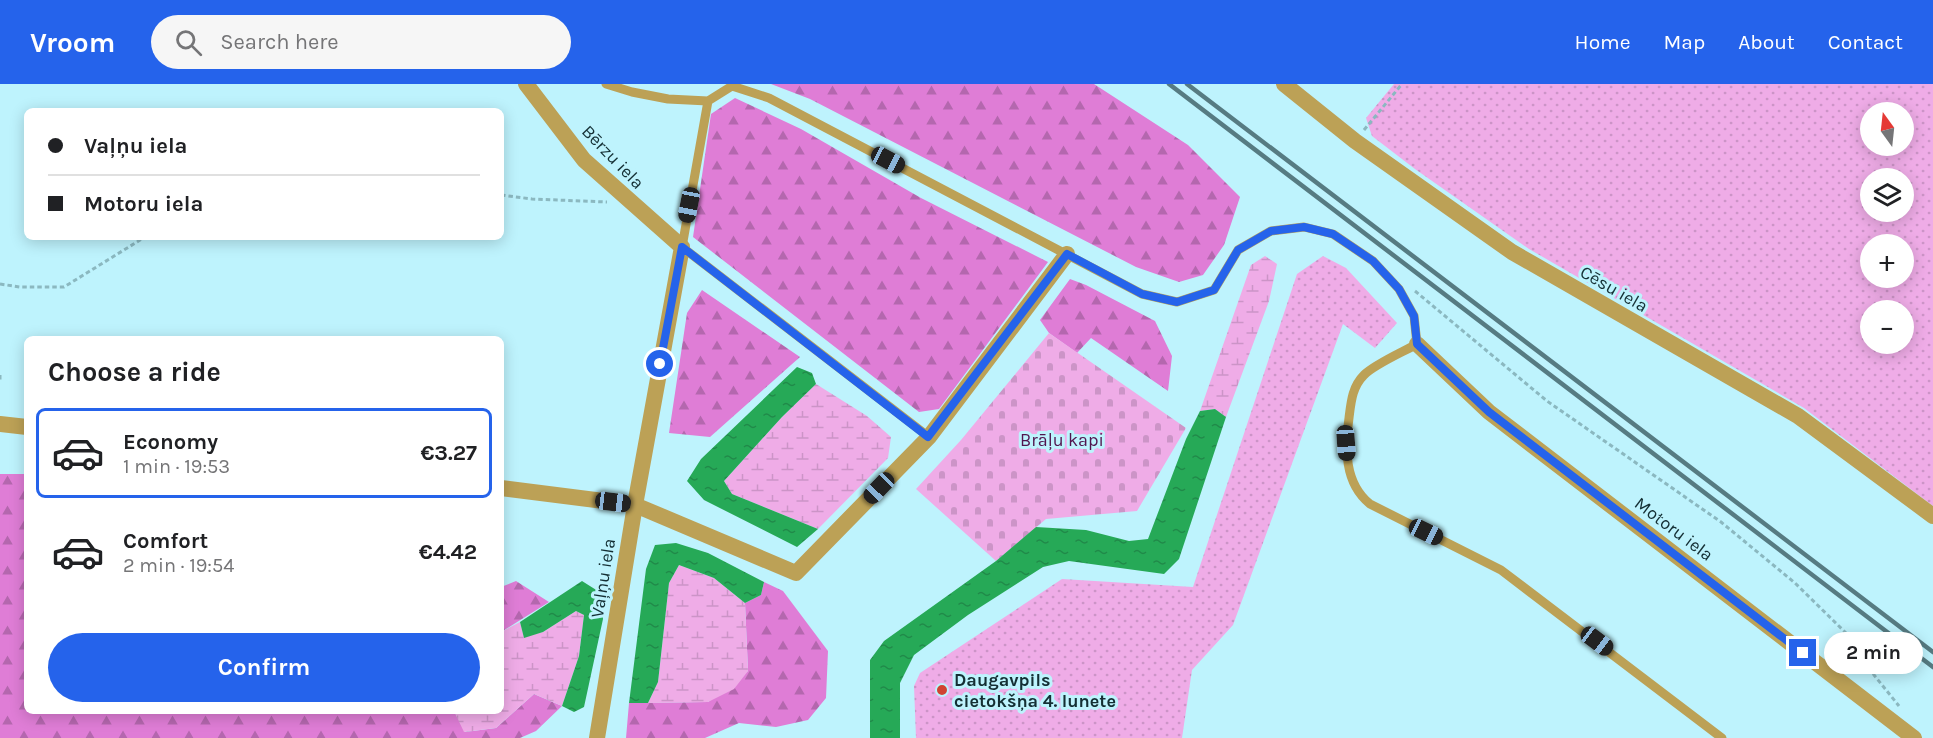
<!DOCTYPE html>
<meta charset="utf-8">
<style>
:root{--surface:#fff;--page:#f6f6f6;--text:#202124;--muted:#757577;--line:#e0e0e0;--accent:#2563eb}
body{margin:0;font-family:Karla,sans-serif;background:var(--page);color:var(--text);height:100vh;display:flex;flex-direction:column;font-size:22px;white-space:nowrap}
*{box-sizing:border-box;margin:0}
p{font-size:20px;color:var(--muted)}
.icon{flex:none;width:33px;height:33px;fill:none;stroke:currentColor;stroke-width:2;stroke-linecap:round;stroke-linejoin:round}
.map{position:relative;flex:1;overflow:hidden}
.drawer{position:absolute;left:24px;top:252px;width:480px;height:378px;display:flex;flex-direction:column;background:var(--surface);border-radius:9px;box-shadow:0 3px 15px #0003}
.drawer>*{flex:none}
.banner{position:absolute;left:24px;top:24px;width:480px;height:132px;border-radius:9px;box-shadow:0 3px 15px #0003;display:grid;align-content:center;height:132px;padding:0 24px;background:var(--surface)}
.needle{width:39px;rotate:345deg}
.controls{position:absolute;left:1860px;top:18px;display:grid;gap:12px}
.controls a{display:grid;place-items:center;width:54px;height:54px;border-radius:50%;background:var(--surface);box-shadow:0 3px 15px #0003;font-size:30px}
.end{position:absolute;width:27px;height:27px;margin:-14px;border:8px solid #2563eb;background:#fff;box-shadow:0 0 0 3px #fff}
.from{border-radius:50%}
.bubble{position:absolute;height:42px;border-radius:21px;background:var(--surface);box-shadow:0 3px 15px #0003;font-size:20px;font-weight:700;line-height:42px;text-align:center}
.car{position:absolute;width:18px;height:36px;margin:-18px -9px;border-radius:8px;box-shadow:0 0 4px 2px #0007;background:linear-gradient(#222 24%,#8ab4d8 0 40%,#222 0 76%,#8ab4d8 0 86%,#222 0)}
.banner b{display:flex;align-items:center;gap:21px;height:57px;font-size:22px}
.banner b+b{border-top:2px solid var(--line)}
.banner i{width:15px;height:15px;background:var(--text)}
ul{padding:0;list-style:none}
li{display:flex;align-items:center;gap:18px;height:90px;margin:0 12px 9px;padding:0 12px;border:3px solid transparent;border-radius:9px}
li div{flex:1}
li b{display:block;font-size:22px}
li em{font-style:normal;font-weight:700}
li.active{border-color:var(--accent)}
li>.icon{width:54px;height:54px;stroke-width:1.5}
h2{padding:0 24px;font-size:27px;line-height:72px}
.primary-button{display:flex;gap:12px;margin-top:auto;padding:12px 24px}
.primary-button a{flex:1;height:69px;border-radius:36px;background:var(--accent);color:#fff;font-size:24px;font-weight:700;line-height:69px;text-align:center}
header{display:flex;align-items:center;gap:36px;box-sizing:border-box;height:84px;padding:0 30px;background:var(--accent);color:#fff}
header strong{font-size:28px}
nav{display:flex;gap:33px;margin-inline-start:auto;font-size:21px}
.search{width:420px;height:54px;background:var(--page);display:flex;align-items:center;gap:15px;box-sizing:border-box;padding:0 21px;border-radius:33px;color:var(--muted);font-size:22px}
.map>svg:first-child{display:block}
.grass{fill:url(#grass-dots);fill-rule:evenodd}
.forest{fill:url(#forest-firs)}
.wetland{fill:url(#wetland-marsh)}
.cemetery{fill:url(#cemetery-stones)}
.water{fill:url(#water-ripples)}
.lines{fill:none;stroke-linecap:round;stroke-linejoin:round}
.path{stroke:#8bb8c0;stroke-width:3;stroke-dasharray:4.5 3;stroke-linecap:butt}
.service{stroke:#bca156;stroke-width:9}
.minor{stroke:#bca156;stroke-width:16}
.rail{stroke:#567b82;stroke-width:4.5}
.route{stroke:#2563eb;stroke-width:8}
.poi-dot{fill:#d04331;stroke:#bef3fd;stroke-width:2}
.labels{text-anchor:middle;dominant-baseline:central;stroke-width:6;stroke-linejoin:round;paint-order:stroke}
.street-label{font-size:18px;fill:#142f34;stroke:#bef3fd}
.park-label{font-size:18px;fill:#51154e;stroke:#bef3fd}
.poi-label{font-size:18px;font-weight:bold;fill:#142f34;stroke:#bef3fd;text-anchor:start}
</style>
<header>
<strong>Vroom</strong>
<div class="search"><svg class="icon" aria-label="search" viewBox="0 0 24 24"><circle cx="10" cy="10" r="6"/><path d="M15 15l6 6"/></svg>Search here</div>
<nav><a>Home</a><a>Map</a><a>About</a><a>Contact</a></nav>
</header>
<div class="map">
<svg width="1933" height="654" viewBox="0 0 1933 654">
<defs>
<pattern id="grass-dots" width="8" height="8" patternUnits="userSpaceOnUse" patternTransform="scale(1.5)"><rect width="8" height="8" fill="#eface7"/><path d="M2 2h.1M6 6h.1" fill="none" stroke="#cc94c7" stroke-width="1.8" stroke-linecap="round"/></pattern>
<pattern id="forest-firs" width="22" height="20" patternUnits="userSpaceOnUse" patternTransform="scale(1.5)"><rect width="22" height="20" fill="#df7dd6"/><path d="M5 1l3.5 6h-7zM16 11l3.5 6h-7z" fill="#b467ae"/></pattern>
<pattern id="wetland-marsh" width="20" height="14" patternUnits="userSpaceOnUse" patternTransform="scale(1.5)"><rect width="20" height="14" fill="#eface7"/><path d="M1 5h8M5 5V1M11 12h8M15 12V8" fill="none" stroke="#cc94c7"/></pattern>
<pattern id="cemetery-stones" width="16" height="16" patternUnits="userSpaceOnUse" patternTransform="scale(1.5)"><rect width="16" height="16" fill="#eface7"/><path d="M2 7V4a2 2 0 0 1 4 0v3zM10 15v-3a2 2 0 0 1 4 0v3z" fill="#cc94c7"/></pattern>
<pattern id="water-ripples" width="26" height="14" patternUnits="userSpaceOnUse" patternTransform="scale(1.5)"><rect width="26" height="14" fill="#26a957"/><path d="M2 4q2-2 4 0t4 0M15 11q2-2 4 0t4 0" fill="none" stroke="#208a49"/></pattern>
</defs>
<rect width="100%" height="100%" fill="#bef3fd"/>
<path class="grass" d="M1394 0H1933V422L1804 324 1529 165 1415 85 1372 52 1366 34ZM1870 28H1904V62H1870ZM1870 94H1904V128H1870ZM1870 160H1904V194H1870ZM1870 226H1904V260H1870Z
M1323 172 1346 184 1397 239 1375 264 1343 240 1233 541 1192 586 1182 654H916L914 602 920 589 1062 495 1193 503 1297 190Z"/>
<path class="forest" d="M771 0H1094L1188 61 1240 113 1224 161 1203 191 1179 198 1136 183 810 15Z
M735 14 801 45 921 114 1048 178 939 325 919 328 693 153 711 30Z
M1070 195 1086 201 1155 237 1172 272 1168 307 1091 254 1077 269 1049 249 1040 236Z
M702 206 800 273 710 353 669 349 687 229Z
M0 390H27V627H454L465 648 496 644 534 610 562 622 536 647 520 654H0Z
M516 497 549 518 501 548V503Z
M764 498 783 507 828 567 826 614 808 636 776 643 739 639 705 654H626L629 619 708 618 748 587 745 519 761 511Z"/>
<path class="wetland" d="M1265 172 1277 180 1269 217 1226 333 1215 325 1200 327 1251 181Z
M816 300 867 332 891 353 888 374 818 445 732 410 724 397 782 333Z
M679 481 714 494 745 519 748 587 734 605 708 618 648 619 658 598 669 499Z
M576 527 584 531 579 572 562 622 534 610 496 644 464 648 454 627H501V548L520 538 524 553 543 548Z"/>
<path class="cemetery" d="M1049 249 1186 344 1137 427 1046 435 996 477 916 405 961 356Z"/>
<path class="water" d="M797 283 812 289 816 300 782 333 724 397 732 410 818 445 797 463 704 416 687 397 701 375Z
M1215 325 1226 333 1179 475 1164 490 1069 477 1043 483 968 531 914 571 900 599V654H870V576L884 557 996 477 1036 443 1086 446 1129 457 1148 455 1186 355 1200 327Z
M676 459 708 469 764 498 761 511 745 519 714 494 679 481 669 499 658 598 648 619H629L646 485 655 461Z
M582 497 601 509 603 535 584 623 574 628 562 622 579 572 584 531 576 527 543 548 524 554 520 538Z"/>
<g class="lines">
<path class="path" d="M1364 46 1402 0
M501 111 532 115 607 118
M0 200 20 203H64L145 153
M1415 207 1547 317 1721 438 1795 499 1846 549 1874 591 1899 622
M0 291V296"/>
<path class="service" d="M606 0 632 8 668 15 708 17 732 2 769 14 1142 210 1177 218 1214 206 1238 166 1271 147 1304 143 1333 150 1373 177 1399 205 1414 232 1417 260C1403 268 1375 280 1364 291 1352 303 1351 318 1349 334 1345 364 1344 399 1370 420L1501 486 1722 654
M708 17 682 163 929 353"/>
<path class="minor" d="M526 0 584 76 682 163 635 421 597 654
M1284 0 1355 57 1512 168 1798 332 1933 432
M1417 260 1489 328 1914 654
M0 340 27 343
M501 404 635 421 796 489 929 353 1067 170"/>
<path class="rail" d="M1169 0 1933 583
M1187 0 1933 568"/>
</g>
<g class="lines">
<path class="route" d="M660 280 682 163 928 353 1067 170 1142 210 1177 218 1214 206 1238 166 1271 147 1304 143 1333 150 1373 177 1399 205 1414 232 1417 260 1489 328 1803 569"/>
</g>
<circle class="poi-dot" cx="942" cy="606" r="6"/>
<g class="labels">
<g class="street-label">
<text transform="translate(613 73) rotate(46)">Bērzu iela</text>
<text transform="translate(1614 205) rotate(30)">Cēsu iela</text>
<text transform="translate(1674 445) rotate(37)">Motoru iela</text>
<text transform="translate(603 494) rotate(-81)">Vaļņu iela</text>
</g>
<g class="park-label">
<text x="1062" y="356">Brāļu kapi</text>
</g>
<g class="poi-label">
<text x="954" y="596">Daugavpils<tspan x="954" dy="21">cietokšņa 4. lunete</tspan></text>
</g>
</g>
</svg>
<div class="controls">
<a><svg class="needle" viewBox="-14 -14 28 28"><path d="M0-13l5 13h-10z" fill="#e53935"/><path d="M0 13l5-13h-10z" fill="#757577"/></svg></a>
<a><svg class="icon" aria-label="layers" viewBox="0 0 24 24"><path d="M12 4l9 5-9 5-9-5zM3 14l9 5 9-5"/></svg></a>
<a>+</a>
<a>−</a>
</div>
<i class="end from" style="left:660px;top:280px"></i>
<i class="end" style="left:1803px;top:569px"></i>
<div class="bubble" style="left:1824px;top:548px;width:99px">2 min</div>
<i class="car" style="left:888px;top:76px;rotate:118deg"></i>
<i class="car" style="left:689px;top:121px;rotate:191deg"></i>
<i class="car" style="left:1346px;top:359px;rotate:176deg"></i>
<i class="car" style="left:879px;top:404px;rotate:224deg"></i>
<i class="car" style="left:613px;top:418px;rotate:97deg"></i>
<i class="car" style="left:1426px;top:448px;rotate:116deg"></i>
<i class="car" style="left:1597px;top:557px;rotate:127deg"></i>
<div class="banner">
<b><i class="from"></i>Vaļņu iela</b>
<b><i></i>Motoru iela</b>
</div>
<section class="drawer">
<h2>Choose a ride</h2>
<ul>
<li class="active"><svg class="icon" aria-label="car" viewBox="0 0 24 24"><path d="M5 17H2v-5l4-1 3-4h7l3 4 3 1v5h-3M9 17h6M6 11h13"/><circle cx="7" cy="17" r="2"/><circle cx="17" cy="17" r="2"/></svg><div><b>Economy</b><p>1 min · 19:53</p></div><em>€3.27</em></li>
<li><svg class="icon" aria-label="car" viewBox="0 0 24 24"><path d="M5 17H2v-5l4-1 3-4h7l3 4 3 1v5h-3M9 17h6M6 11h13"/><circle cx="7" cy="17" r="2"/><circle cx="17" cy="17" r="2"/></svg><div><b>Comfort</b><p>2 min · 19:54</p></div><em>€4.42</em></li>
</ul>
<div class="primary-button"><a>Confirm</a></div>
</section>
</div>
